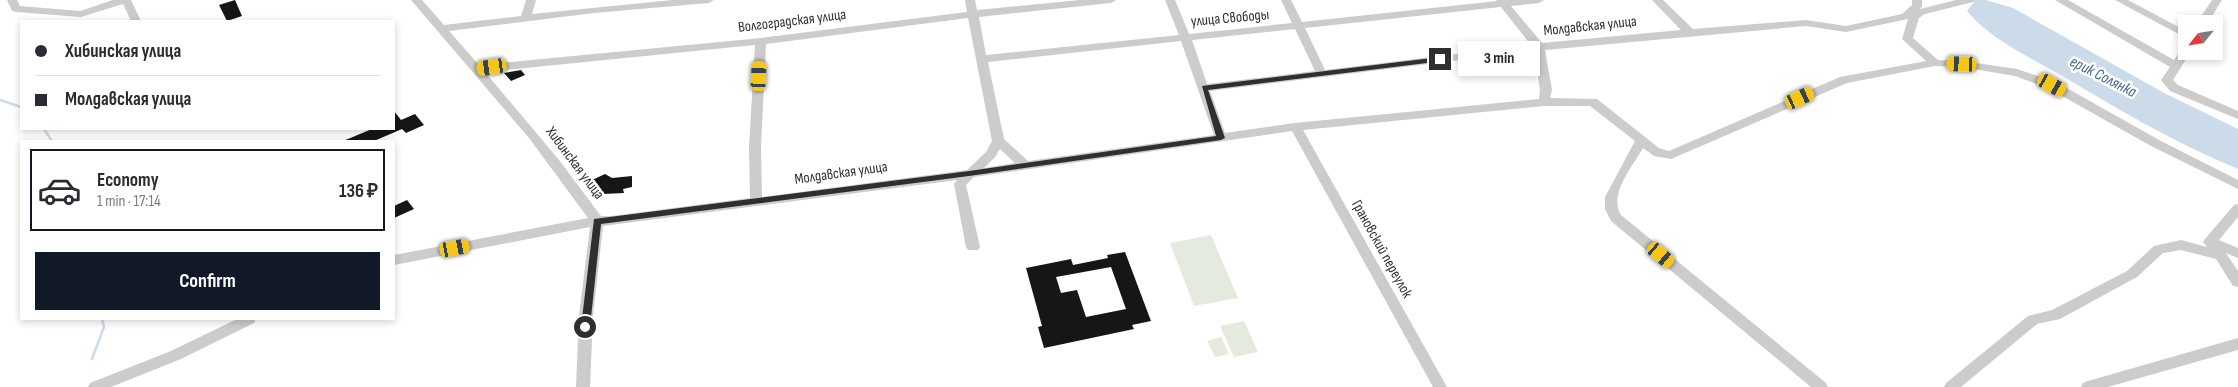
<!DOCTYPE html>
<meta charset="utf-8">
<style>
:root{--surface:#fff;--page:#f2f2f3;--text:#2b2b33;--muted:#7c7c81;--line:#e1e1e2;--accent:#111827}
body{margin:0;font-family:"Sofia Sans Condensed",sans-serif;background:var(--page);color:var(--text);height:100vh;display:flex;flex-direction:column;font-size:19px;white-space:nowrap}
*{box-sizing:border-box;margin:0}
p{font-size:16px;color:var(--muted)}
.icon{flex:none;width:28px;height:28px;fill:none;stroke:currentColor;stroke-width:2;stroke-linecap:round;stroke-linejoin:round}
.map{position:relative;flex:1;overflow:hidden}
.side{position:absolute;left:20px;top:140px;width:375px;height:180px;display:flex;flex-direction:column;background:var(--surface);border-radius:0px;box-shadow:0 2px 8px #0003}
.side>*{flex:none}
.guide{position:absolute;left:20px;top:20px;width:375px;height:110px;border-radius:0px;box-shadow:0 2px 8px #0003;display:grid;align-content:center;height:110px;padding:0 15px;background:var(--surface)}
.needle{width:32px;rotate:240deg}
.controls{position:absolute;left:2178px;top:15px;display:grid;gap:10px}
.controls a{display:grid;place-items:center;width:45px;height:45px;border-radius:0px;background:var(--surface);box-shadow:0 2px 8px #0003;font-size:25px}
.end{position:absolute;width:22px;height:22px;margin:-11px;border:6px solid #2f2f2f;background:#fff;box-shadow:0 0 0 2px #fff}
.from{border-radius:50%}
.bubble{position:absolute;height:35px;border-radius:0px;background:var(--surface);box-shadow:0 2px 8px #0003;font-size:16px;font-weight:700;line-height:35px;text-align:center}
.car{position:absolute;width:15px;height:30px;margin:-15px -8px;border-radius:6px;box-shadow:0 0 4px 1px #0007;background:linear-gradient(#f5c518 24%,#345 0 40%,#f5c518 0 76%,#345 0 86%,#f5c518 0)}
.guide b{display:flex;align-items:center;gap:18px;height:48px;font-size:19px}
.guide b+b{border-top:1px solid var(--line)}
.guide i{width:12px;height:12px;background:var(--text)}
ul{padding:9px 0 0;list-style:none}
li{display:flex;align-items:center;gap:15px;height:82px;margin:0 10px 8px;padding:0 5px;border:2px solid transparent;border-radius:0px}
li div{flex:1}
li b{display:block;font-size:19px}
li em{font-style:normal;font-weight:700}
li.on{border-color:var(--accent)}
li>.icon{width:45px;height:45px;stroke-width:1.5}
.action{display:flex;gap:10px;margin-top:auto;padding:10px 15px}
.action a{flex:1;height:58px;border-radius:0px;background:var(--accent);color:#fff;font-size:20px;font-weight:700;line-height:58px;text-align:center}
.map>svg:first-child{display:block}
.green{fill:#e4ebde}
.water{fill:#cbdbe9}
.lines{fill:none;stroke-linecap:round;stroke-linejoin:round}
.stream{stroke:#cbdbe9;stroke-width:2.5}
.building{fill:#161616;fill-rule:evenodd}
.minor{fill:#ccc;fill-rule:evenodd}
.route{fill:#2f2f2f}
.labels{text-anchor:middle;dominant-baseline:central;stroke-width:5;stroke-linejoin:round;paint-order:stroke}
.street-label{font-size:15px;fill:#2f2f2f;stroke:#fff}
.water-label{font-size:16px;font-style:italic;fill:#43698a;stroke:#fff}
</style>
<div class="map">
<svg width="2238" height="387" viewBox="0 0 2238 387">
<rect width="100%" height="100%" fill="#fff"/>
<path class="green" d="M1211 235 1238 298 1194 306 1170 243Z
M1244 321 1258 352 1234 357 1220 326Z
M1221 337 1229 354 1215 357 1207 341Z"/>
<path class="water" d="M1972 0H1986L2013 8 2166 94 2238 129V169C2175 143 2116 108 2057 73 2027 56 1989 38 1967 11L1974 2Z"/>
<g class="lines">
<path class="stream" d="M0 100 21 107
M44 129 52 141
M92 359 104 327 102 319"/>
</g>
<path class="building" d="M235 0 242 16 227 21 219 5Z
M521 70 525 75 511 81 504 73Z
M394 111 401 120 415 114 424 125 406 133 402 129 374 141H343L372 129H394Z
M605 174 612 178 632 176V187L623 189 624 193 603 194 594 187 590 181Z
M407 200 414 209 394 218V206Z
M1125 252 1151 321 1132 325 1134 329 1044 348 1038 327 1042 326 1026 268 1071 259 1073 265 1108 258 1107 255ZM1111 267 1126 309 1086 317 1077 290 1061 293 1056 277Z"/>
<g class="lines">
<path class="minor" d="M7 0H17L20 6 80 11 113 0H131L141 21H131L123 4 81 17 16 12 12 11Z
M411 0H422L444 25 521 16 526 0H536L532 14 673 0H714L709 3 594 13 449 31 479 65 761 38 967 12 965 0H975L977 10 1080 0H1116L1111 3 979 17 986 55 1179 35 1165 0H1175L1189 34 1292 23 1281 0H1291L1302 22 1497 1 1496 0H1544L1539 3 1511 6 1542 43 1681 30 1652 0H1663L1693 29 1806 20 1846 26 1902 14 1912 5V0H1922V6L1920 9 1956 0H1974L1973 2 1925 14 1919 18 1913 38 1938 60 1962 61 2017 69 2056 82 2159 140 2238 180V189L2151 146 2048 88 2015 76 1962 67 1935 66 1847 83 1671 159 1654 156 1643 148C1633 166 1608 194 1621 215L1826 383 1828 387H1811L1611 221 1605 209V197L1635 141 1590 106H1544L1303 130 1447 387H1433L1292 131 974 177 966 185 980 247 978 250H968L966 247 954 184 957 180 603 226 593 316 590 387H576L579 316 590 227 394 265V255L588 218 529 138ZM1501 7 1531 45 1325 70 1305 28ZM968 18 992 141 986 152 967 170 762 197 761 147 766 44ZM1908 19 1902 39 1926 61 1840 77 1669 151 1659 148 1597 99 1550 98 1552 90 1545 50 1806 26 1846 32ZM1295 29 1315 71 1207 84 1192 40ZM1181 41 1214 135 1028 161 1004 139 988 62ZM755 45 749 147 750 198 611 216H601L559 160 485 72ZM1534 51 1540 90 1539 99 1295 123 1225 133 1210 91ZM1000 149 1015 163 984 168 995 157Z
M2055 0H2068L2174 60 2182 48 2186 47V51H2191L2173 80 2178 85 2238 111V119L2170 91 2161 80 2170 67Z
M2115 0H2128L2186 31V38Z
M2212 0H2222L2207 24H2196Z
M2238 204V217L2219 240 2238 248V258L2226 253 2238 271V287L2233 286 2216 259 2181 250 2163 253 2137 277 2060 319 2037 324 1961 387H1944L1946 383 2028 316 2052 310 2127 271 2154 246 2181 240 2207 247 2203 242 2205 239 2234 205Z
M237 319H256L254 323 181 359 111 387H88L90 383 171 351Z
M2238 338V350L2108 387H2081L2083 383 2088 381Z"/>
</g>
<path class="route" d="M1440 57 1443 58V61L1208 90 1225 138 1221 140 969 176 601 224 590 327 585 331 581 327 594 219 969 171 1216 136 1202 86Z"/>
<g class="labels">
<g class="street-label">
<text transform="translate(1230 18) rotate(-5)">улица Свободы</text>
<text transform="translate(792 21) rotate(-7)">Волгоградская улица</text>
<text transform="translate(1590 26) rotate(-6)">Молдавская улица</text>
<text transform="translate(575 163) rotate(53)">Хибинская улица</text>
<text transform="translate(841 173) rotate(-8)">Молдавская улица</text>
<text transform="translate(1382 249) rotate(61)">Грановский переулок</text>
</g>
<g class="water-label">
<text transform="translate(2103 77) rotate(27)">ерик Солянка</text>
</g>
</g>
</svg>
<div class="controls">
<a><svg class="needle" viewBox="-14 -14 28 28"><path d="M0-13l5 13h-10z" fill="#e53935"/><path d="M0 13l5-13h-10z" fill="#7c7c81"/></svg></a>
</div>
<i class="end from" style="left:585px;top:327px"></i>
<i class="end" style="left:1440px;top:59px"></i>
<div class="bubble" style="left:1458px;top:41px;width:82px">3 min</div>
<i class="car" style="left:1962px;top:64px;rotate:272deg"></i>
<i class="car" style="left:492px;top:67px;rotate:262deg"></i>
<i class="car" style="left:759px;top:76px;rotate:3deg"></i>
<i class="car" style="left:2052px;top:85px;rotate:119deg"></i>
<i class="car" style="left:1800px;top:98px;rotate:65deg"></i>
<i class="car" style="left:455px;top:248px;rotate:79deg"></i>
<i class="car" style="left:1661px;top:255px;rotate:130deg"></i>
<div class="guide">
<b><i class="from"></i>Хибинская улица</b>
<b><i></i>Молдавская улица</b>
</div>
<section class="side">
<ul>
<li class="on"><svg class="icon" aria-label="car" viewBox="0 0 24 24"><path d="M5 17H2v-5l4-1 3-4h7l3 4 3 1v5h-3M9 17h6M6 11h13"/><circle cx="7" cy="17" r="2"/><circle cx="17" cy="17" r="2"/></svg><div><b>Economy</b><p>1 min · 17:14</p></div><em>136 ₽</em></li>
</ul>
<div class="action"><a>Confirm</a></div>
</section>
</div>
